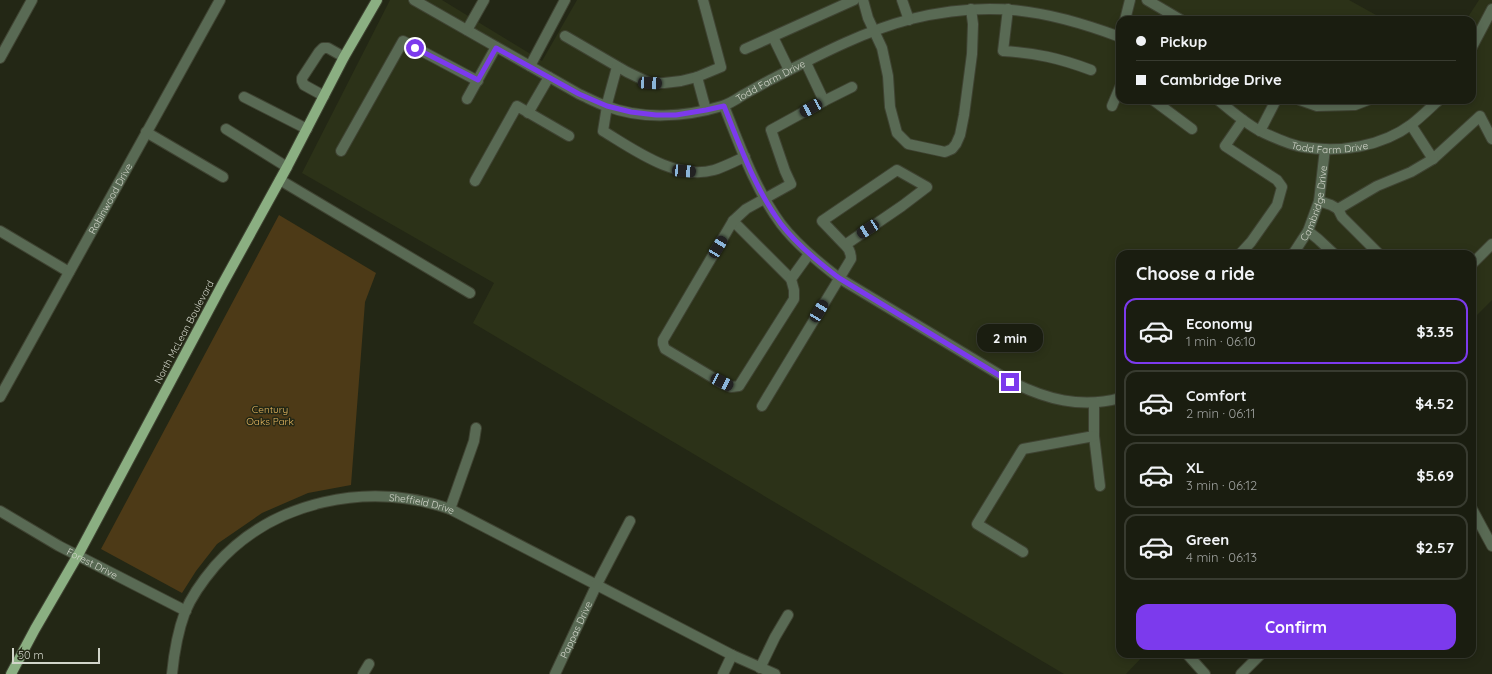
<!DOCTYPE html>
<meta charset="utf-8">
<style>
:root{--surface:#1a1d10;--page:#272a1e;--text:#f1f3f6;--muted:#9fa29f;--line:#383b30;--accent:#7c3aed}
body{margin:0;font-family:Quicksand,sans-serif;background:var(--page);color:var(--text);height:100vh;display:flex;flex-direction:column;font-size:15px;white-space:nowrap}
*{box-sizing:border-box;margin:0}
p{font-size:13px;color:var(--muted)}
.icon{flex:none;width:22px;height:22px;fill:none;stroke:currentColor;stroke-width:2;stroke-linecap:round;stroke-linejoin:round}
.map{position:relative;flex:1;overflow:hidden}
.side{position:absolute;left:1116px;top:250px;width:360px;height:408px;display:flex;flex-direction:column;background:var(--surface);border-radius:12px;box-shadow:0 2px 10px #0003,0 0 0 1px var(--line)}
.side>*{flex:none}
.top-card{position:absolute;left:1116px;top:16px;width:360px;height:88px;border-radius:12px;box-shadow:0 2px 10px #0003,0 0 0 1px var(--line);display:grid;align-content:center;height:88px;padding:0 20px;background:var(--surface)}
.scale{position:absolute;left:12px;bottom:10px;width:88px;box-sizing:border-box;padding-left:4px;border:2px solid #d2d5ca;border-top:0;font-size:11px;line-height:14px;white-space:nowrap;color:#d2d5ca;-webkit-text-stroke:3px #232715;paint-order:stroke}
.end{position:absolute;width:18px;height:18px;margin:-9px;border:5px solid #7c3aed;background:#fff;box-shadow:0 0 0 2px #fff}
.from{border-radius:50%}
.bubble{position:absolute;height:28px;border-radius:12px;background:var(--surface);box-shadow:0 2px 10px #0003,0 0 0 1px var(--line);font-size:13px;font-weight:700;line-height:28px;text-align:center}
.car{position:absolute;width:12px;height:24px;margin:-12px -6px;border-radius:5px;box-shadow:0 0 3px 1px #0007;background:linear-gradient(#222 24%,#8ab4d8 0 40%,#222 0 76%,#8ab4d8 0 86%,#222 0)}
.top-card b{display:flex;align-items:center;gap:14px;height:38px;font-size:15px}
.top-card b+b{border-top:1px solid var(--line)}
.top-card i{width:10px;height:10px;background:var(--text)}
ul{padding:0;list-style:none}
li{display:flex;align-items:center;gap:12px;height:66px;margin:0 8px 6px;padding:0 12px;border:2px solid var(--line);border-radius:12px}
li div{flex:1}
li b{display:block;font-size:15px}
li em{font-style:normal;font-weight:700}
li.selected{border-color:var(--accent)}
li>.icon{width:36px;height:36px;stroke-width:1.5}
h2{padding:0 20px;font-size:18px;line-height:48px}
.action{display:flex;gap:8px;margin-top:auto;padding:8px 20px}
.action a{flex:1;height:46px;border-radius:12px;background:var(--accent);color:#fff;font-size:16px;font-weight:700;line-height:46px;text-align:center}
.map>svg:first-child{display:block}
.built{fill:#2c3218}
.green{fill:#4d3a17}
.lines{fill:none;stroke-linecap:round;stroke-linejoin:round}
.minor-casing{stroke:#3f4332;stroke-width:12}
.major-casing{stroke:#3f4332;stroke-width:12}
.minor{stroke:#596a54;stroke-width:10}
.major{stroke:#8baf82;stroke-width:10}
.route{stroke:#7c3aed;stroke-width:5}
.labels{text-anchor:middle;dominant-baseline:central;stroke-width:3;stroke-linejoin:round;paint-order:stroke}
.street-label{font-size:10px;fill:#d2d5ca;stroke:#232715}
.park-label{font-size:10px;fill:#e7b760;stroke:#232715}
</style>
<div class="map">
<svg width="1492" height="674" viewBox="0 0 1492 674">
<rect width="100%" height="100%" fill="#232715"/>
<path class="built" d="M390 0H442L542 61 577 0H1349L1385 20H1120V100H1472V20H1466L1479 0H1492V300L1472 320V254H1120V654H1145L1126 674H1064L473 323 494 283 302 173Z"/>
<path class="green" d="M279 215 376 273 365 302 351 485 308 493 262 513 217 544 196 571 182 593 101 549Z"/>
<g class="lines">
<defs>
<g id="minor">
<path id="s1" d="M414 0 579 94C588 98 597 103 606 106 642 120 686 117 722 106 729 104 737 99 743 95 752 90 761 85 770 80 815 57 861 32 911 19 989 0 1045 9 1120 37"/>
<path d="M863 0 868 18 882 48 888 76 890 107 897 133 908 144 945 152 952 149 956 144 960 135 964 115 972 54 973 24 971 9"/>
<path d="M902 0 909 20"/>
<path d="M1147 0 1181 20"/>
<path d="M1008 9 1003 51C1036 53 1059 58 1091 70"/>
<path d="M1125 20 1130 0"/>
<path d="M467 30 484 0"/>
<path d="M565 36 627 72 650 83H664L681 81 697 77 721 67 703 0"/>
<path d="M773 37 789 70"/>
<path d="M1472 47 1492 9"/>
<path d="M745 49 854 0"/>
<path d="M0 58 32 0"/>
<path d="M806 63 824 101"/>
<path d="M530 66 565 0"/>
<path d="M617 67 608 100 603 131C633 149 676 181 714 170 724 167 735 161 745 157"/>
<path d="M697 77 706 110"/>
<path d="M324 96 304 85 302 81V78L319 52 323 48H328L344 57"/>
<path d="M244 97 307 129"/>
<path d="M467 99 496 47"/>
<path d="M1153 100 1192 129"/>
<path id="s2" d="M1218 100C1231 111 1245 123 1260 131 1273 137 1289 145 1303 147 1340 153 1381 147 1412 124 1421 117 1430 108 1439 100"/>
<path d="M1300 100 1317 106 1355 105 1368 100"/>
<path d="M724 106C740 146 755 189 781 224 797 245 818 262 839 278L1010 381C1045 399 1081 409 1120 398"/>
<path d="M1112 106 1120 87"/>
<path d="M528 113 549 77"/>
<path d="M226 129 287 167"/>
<path d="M1260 131 1276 100"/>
<path d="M146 132 223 177"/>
<path d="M341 151 403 41 478 81"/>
<path d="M1433 159 1480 116 1492 139"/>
<path d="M280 180 470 293"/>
<path d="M475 181 517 106 569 136"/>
<path d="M1319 201 1331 205 1338 209 1377 186 1411 172 1433 159 1411 125"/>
<path d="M1338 209 1342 217 1379 254"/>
<path d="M733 221 791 279"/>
<path d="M0 231 69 272"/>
<path d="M1308 231 1318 239 1334 254"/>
<path d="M809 254 791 279 794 290V299L739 386 731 387 722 383 665 349 663 344V340L733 221 746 209 791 184 785 171 771 130 824 101 852 87"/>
<path d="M1240 254 1251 242 1277 205 1282 187 1277 180 1225 146 1243 120"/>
<path id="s3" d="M1293 254 1308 231 1319 201 1325 149"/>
<path d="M1472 264 1492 244"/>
<path id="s4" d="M0 397 220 0"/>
<path d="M1094 403V436L1100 486"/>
<path d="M762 406 851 259C851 253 850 249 845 245L822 221 897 170 927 187 902 206 845 245"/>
<path d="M450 509 474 441 476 428"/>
<path d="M1472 509 1492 546"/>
<path id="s5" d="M0 511 59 546 186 611"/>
<path d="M1023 552 977 524 1023 449 1094 436"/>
<path d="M1187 654 1205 674"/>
<path d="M760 668 775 637 788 615"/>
<path id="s6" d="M172 674C174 653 178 631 185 612 192 595 204 579 215 566 273 500 368 481 450 509L732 655 775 674"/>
<path d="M363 674 369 664"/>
<path id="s7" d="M555 674 597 584 630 521"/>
<path d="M723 674 732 655"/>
<path d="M1241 674 1261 654"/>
</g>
<path id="major" d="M11 674 35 629 78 555 222 285 287 167 344 57 377 0"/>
</defs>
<use href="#minor" class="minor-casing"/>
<use href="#major" class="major-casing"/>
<use href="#minor" class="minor"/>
<use href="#major" class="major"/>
</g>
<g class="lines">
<path class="route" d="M415 48 478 80 496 48 579 94 607 106 631 112 656 115H676L706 110 724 106C740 146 755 189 781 224 797 245 818 262 839 278L1010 382"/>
</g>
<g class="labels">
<g class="street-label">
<text stroke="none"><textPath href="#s1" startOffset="392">Todd Farm Drive</textPath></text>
<text stroke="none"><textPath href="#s2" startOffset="125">Todd Farm Drive</textPath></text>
<text stroke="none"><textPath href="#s4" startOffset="227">Robinwood Drive</textPath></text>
<text stroke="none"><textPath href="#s3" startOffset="56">Cambridge Drive</textPath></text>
<text transform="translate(184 332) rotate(-62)">North McLean Boulevard</text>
<text stroke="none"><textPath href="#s6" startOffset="346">Sheffield Drive</textPath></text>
<text stroke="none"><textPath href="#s5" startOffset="106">Forest Drive</textPath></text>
<text stroke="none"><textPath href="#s7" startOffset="49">Pappas Drive</textPath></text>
</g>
<g class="park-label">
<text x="270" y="409">Century<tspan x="270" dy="12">Oaks Park</tspan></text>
</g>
</g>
</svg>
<div class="scale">50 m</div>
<i class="end from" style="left:415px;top:48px"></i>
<i class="end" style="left:1010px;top:382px"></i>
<div class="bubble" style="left:977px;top:324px;width:66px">2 min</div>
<i class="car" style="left:650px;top:83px;rotate:93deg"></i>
<i class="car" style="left:811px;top:108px;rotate:241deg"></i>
<i class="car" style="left:684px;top:171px;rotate:94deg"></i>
<i class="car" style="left:868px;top:229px;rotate:237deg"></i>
<i class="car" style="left:718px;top:247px;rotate:31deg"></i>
<i class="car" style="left:819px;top:311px;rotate:31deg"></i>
<i class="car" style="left:722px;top:382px;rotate:117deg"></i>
<div class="top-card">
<b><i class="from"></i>Pickup</b>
<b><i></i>Cambridge Drive</b>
</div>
<section class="side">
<h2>Choose a ride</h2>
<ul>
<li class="selected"><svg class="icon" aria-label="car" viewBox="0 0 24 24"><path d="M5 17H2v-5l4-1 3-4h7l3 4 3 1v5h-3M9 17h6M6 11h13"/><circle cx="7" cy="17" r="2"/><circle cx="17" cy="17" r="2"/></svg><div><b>Economy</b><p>1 min · 06:10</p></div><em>$3.35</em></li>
<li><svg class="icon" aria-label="car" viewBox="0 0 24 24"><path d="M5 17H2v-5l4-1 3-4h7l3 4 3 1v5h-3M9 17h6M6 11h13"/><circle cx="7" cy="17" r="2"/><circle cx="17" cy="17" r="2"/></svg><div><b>Comfort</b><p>2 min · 06:11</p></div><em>$4.52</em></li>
<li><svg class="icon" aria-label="car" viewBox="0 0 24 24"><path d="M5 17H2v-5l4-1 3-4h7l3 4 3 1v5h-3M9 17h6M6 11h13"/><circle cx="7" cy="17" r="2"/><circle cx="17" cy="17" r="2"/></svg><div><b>XL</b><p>3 min · 06:12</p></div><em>$5.69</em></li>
<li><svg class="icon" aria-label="car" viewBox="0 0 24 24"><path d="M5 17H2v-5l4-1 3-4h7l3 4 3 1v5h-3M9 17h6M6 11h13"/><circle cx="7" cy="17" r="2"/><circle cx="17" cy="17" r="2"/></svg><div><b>Green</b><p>4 min · 06:13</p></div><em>$2.57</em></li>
</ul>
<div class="action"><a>Confirm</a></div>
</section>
</div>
